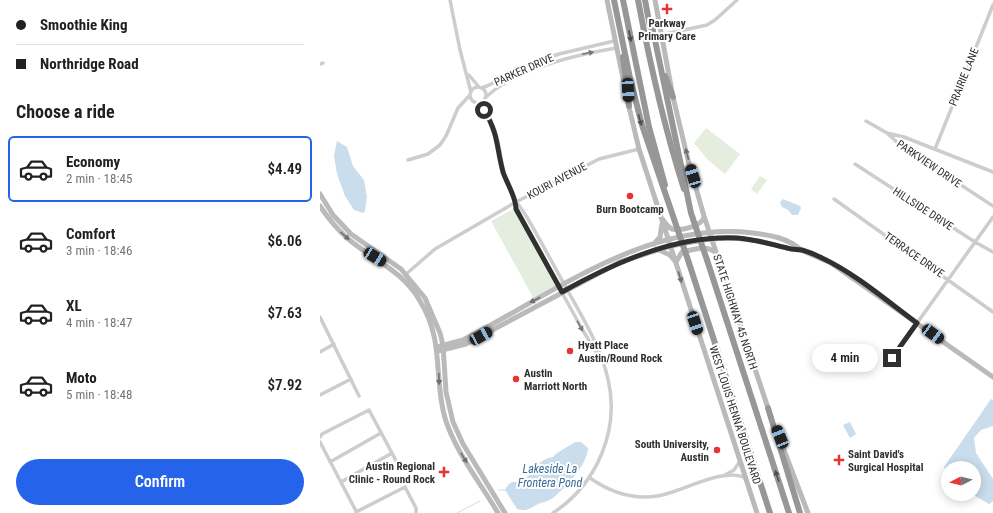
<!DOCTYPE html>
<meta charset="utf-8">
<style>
:root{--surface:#fff;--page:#f2f2f2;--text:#202124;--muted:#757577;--line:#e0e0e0;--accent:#2563eb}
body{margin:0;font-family:"Roboto Condensed",sans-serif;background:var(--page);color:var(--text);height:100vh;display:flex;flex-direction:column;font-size:15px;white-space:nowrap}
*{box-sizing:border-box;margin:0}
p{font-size:13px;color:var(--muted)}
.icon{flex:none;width:22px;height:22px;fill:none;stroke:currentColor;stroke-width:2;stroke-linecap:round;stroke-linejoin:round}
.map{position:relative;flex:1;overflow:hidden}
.drawer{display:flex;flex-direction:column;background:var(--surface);width:320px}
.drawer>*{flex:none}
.banner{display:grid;align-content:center;height:88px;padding:0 16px;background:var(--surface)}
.needle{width:26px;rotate:263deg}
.fabs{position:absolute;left:621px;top:461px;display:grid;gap:8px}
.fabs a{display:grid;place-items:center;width:40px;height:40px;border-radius:50%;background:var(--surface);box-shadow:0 2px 10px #0003;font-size:20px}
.end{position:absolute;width:18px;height:18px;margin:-9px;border:5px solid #303030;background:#fff;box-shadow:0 0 0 2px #fff}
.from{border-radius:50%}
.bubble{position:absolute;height:28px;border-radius:14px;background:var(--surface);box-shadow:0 2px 10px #0003;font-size:13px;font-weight:600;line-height:28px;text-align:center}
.car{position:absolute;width:12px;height:24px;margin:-12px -6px;border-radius:5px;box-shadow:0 0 3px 1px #0007;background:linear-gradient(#222 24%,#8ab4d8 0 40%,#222 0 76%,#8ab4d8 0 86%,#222 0)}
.banner b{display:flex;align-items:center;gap:14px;height:38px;font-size:15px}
.banner b+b{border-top:1px solid var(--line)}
.banner i{width:10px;height:10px;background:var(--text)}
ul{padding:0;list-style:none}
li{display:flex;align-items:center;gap:12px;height:66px;margin:0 8px 6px;padding:0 8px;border:2px solid transparent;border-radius:6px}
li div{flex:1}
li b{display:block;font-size:15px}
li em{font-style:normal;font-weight:600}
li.selected{border-color:var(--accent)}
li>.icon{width:36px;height:36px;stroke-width:1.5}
h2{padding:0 16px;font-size:18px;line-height:48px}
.action{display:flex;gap:8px;margin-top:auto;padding:8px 16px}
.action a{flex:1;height:46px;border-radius:24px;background:var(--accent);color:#fff;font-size:16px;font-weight:600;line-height:46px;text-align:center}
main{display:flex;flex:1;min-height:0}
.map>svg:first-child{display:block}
.green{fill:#e5edde}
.water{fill:#cadded}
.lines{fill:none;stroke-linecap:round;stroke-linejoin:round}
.stream{stroke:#cadded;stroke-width:1}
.street{stroke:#cdcdcd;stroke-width:3.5}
.secondary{stroke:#bababa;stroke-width:5}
.highway{stroke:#979797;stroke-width:6}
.highway-bridge{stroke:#979797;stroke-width:6}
.oneway{fill:#4f4f4f}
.oneway2{fill:#777}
.oneway3{fill:#6e6e6e}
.route{stroke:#303030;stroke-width:5}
.poi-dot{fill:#e73332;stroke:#fff;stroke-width:1.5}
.labels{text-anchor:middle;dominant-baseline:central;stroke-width:4;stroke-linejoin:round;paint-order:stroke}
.poi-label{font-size:11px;font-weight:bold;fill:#303030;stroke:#fff;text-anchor:start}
.street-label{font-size:11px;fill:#303030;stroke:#fff}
.water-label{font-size:12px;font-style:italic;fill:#3c6b94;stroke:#fff}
</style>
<main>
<section class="drawer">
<div class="banner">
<b><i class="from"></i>Smoothie King</b>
<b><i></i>Northridge Road</b>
</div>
<h2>Choose a ride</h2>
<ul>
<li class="selected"><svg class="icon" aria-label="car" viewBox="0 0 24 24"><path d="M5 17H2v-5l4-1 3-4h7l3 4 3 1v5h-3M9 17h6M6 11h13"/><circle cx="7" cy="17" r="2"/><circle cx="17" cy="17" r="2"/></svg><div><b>Economy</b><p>2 min · 18:45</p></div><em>$4.49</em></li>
<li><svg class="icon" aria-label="car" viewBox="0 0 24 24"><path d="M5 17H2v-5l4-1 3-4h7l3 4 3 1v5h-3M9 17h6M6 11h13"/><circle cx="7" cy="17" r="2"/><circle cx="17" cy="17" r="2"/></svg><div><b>Comfort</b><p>3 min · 18:46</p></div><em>$6.06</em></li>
<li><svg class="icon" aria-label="car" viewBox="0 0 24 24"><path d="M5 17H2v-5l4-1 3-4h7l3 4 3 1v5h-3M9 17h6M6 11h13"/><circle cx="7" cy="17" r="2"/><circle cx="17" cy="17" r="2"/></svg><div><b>XL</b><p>4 min · 18:47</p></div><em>$7.63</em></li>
<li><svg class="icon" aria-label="car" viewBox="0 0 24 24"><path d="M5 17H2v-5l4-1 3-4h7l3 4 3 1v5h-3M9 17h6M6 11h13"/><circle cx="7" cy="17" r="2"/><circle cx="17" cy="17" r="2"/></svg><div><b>Moto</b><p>5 min · 18:48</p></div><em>$7.92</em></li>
</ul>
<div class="action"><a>Confirm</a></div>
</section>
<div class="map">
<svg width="673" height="513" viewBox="0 0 673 513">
<rect width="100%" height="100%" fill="#fff"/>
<path class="green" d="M386 128 420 154 405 174 387 159 374 143Z
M440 176 447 180 437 194 431 189Z
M194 209 236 287 214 299 171 221Z"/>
<path class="water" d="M17 141 27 147 33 166 44 180 47 197 45 211 43 213 34 210 25 196 17 174 14 156Z
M463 199 480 206 481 208 478 215H472L468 210 462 207 460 202Z
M671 399 673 400V426L661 430 654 438 656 453 673 479V501L669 504 652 494H654V468H628V476L624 467Z
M530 422 536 434 530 438 523 425Z
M255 442H261L268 448C268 464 245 488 233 498 229 501 223 502 218 504 211 508 206 512 197 509L185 490C191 478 195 484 203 480 215 473 217 459 233 457L237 453Z"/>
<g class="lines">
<path class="stream" d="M179 490H186
M137 513 160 501"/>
<path class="street" d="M130 0 140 50 151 92
M341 35 387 25 395 20 417 0
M0 64 3 63
M149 75 159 87
M150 95a8 8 0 1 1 16 0a8 8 0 1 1-16 0Z
M161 88 167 86 211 64 239 54 294 41
M166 97C197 68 255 55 296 48
M165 101C166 114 174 125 177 138 182 156 182 174 190 191 195 201 202 209 208 219 222 243 235 268 249 293 264 320 281 348 288 379 300 430 277 484 233 513
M157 104 168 115
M546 121 567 133 579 144 673 206
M567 133 584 137 673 172
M615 149 673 5
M88 160 108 154 120 145 126 136 138 108 150 95
M535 164 655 242 673 252
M514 199 673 312
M196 202V209L262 329 278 355
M85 275 115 249 196 202 279 159 319 149
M0 317 39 396
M0 352 14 344
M572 358 673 217
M0 395 31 379
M0 437 2 434 49 410 72 453
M0 442 37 513
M10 462 61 433
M405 475 414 470 420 461
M270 478C290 492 312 500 337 496 360 493 404 466 425 478
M21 482 72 453 78 465
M36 512 85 487 96 508V513"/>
<path class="secondary" d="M287 0 304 83
M335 0 353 97 369 164 384 216 449 411
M308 103 319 149 437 513
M0 194 13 215 31 234 81 269 105 298 120 333 123 345 126 392 133 422 143 444 185 513
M0 206C8 218 17 229 27 238 53 260 82 270 100 301 125 342 113 376 125 418 135 451 161 484 178 513
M343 220C345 223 348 227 352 229 362 231 382 226 384 217
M334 244 340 237 342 224
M339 250 350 255 354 260
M356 262 362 252C373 250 387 244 396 253
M117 347 143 340C233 294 326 220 433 233 450 235 468 238 481 250
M118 351 146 344 300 262 350 246 389 239 415 238 439 241 471 249 481 250 511 263 673 377
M459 437 488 513"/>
<path class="highway" d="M303 0 329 127 345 185
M318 0C330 64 344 127 364 189
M325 0 330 27
M303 57 309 106
M345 76 353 97
M387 260 469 513
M369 263 450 513
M448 408 480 513"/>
<path class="highway-bridge" d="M294 0 310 78 322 125 369 263
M331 21 371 213 387 260"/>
</g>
<defs><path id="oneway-solid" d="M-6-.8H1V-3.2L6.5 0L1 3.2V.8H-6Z"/></defs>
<g class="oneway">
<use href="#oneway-solid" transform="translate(310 36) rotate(79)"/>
<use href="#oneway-solid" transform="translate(320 120) rotate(74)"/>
<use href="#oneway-solid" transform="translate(457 476) rotate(-108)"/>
</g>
<g class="oneway2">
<use href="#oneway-solid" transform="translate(268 53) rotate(-12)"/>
<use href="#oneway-solid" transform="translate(260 326) rotate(61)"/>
</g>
<g class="oneway3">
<use href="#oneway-solid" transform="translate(367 154) rotate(-105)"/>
<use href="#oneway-solid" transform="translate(25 236) rotate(42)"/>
<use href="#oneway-solid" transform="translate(360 277) rotate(73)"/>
<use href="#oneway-solid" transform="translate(215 300) rotate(152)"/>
<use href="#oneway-solid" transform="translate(119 379) rotate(88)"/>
<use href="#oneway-solid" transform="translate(144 458) rotate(58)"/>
</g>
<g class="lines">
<path class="route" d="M164 110C179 135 176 146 183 172 187 184 196 196 196 209L242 292C294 263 355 235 417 238 434 239 450 244 467 248 472 250 477 249 482 250 489 252 496 255 502 258 536 274 567 301 597 323L572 358"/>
</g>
<g class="poi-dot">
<path d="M345 3h4v4h4v4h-4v4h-4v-4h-4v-4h4z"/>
<circle cx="310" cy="196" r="4"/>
<circle cx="250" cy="351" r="4"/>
<circle cx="196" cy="379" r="4"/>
<circle cx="397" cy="450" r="4"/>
<path d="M517 454h4v4h4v4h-4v4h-4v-4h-4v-4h4z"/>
<path d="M122 466h4v4h4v4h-4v4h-4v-4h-4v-4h4z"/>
</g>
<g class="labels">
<g class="poi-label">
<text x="347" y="23" text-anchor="middle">Parkway<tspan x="347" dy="13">Primary Care</tspan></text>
<text x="310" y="209" text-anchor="middle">Burn Bootcamp</text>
<text x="258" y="345">Hyatt Place<tspan x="258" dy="13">Austin/Round Rock</tspan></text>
<text x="204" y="373">Austin<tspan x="204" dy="13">Marriott North</tspan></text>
<text x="389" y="444" text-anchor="end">South University,<tspan x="389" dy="13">Austin</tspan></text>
<text x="528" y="454">Saint David's<tspan x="528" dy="13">Surgical Hospital</tspan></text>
<text x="115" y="466" text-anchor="end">Austin Regional<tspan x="115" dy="13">Clinic - Round Rock</tspan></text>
</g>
<g class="street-label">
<text transform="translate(204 70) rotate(-24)">PARKER DRIVE</text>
<text transform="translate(644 77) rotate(-68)">PRAIRIE LANE</text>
<text transform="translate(609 164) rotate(34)">PARKVIEW DRIVE</text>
<text transform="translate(237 181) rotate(-28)">KOURI AVENUE</text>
<text transform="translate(603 209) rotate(33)">HILLSIDE DRIVE</text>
<text transform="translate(594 255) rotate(35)">TERRACE DRIVE</text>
<text transform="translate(415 312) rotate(72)">STATE HIGHWAY 45 NORTH</text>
<text transform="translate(415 415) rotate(72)">WEST LOUIS HENNA BOULEVARD</text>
</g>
<g class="water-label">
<text x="230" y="469">Lakeside La<tspan x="230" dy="14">Frontera Pond</tspan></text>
</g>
</g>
</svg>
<div class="fabs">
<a><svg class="needle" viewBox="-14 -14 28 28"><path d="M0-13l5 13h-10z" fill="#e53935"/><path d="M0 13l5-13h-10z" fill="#757577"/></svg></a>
</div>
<i class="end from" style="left:164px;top:110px"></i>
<i class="end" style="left:572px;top:358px"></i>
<div class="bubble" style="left:492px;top:344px;width:66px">4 min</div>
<i class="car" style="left:308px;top:90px;rotate:177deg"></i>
<i class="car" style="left:373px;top:176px;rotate:343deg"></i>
<i class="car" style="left:55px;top:257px;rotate:122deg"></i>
<i class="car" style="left:375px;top:323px;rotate:162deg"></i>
<i class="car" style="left:613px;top:334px;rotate:126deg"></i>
<i class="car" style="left:161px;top:336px;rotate:61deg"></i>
<i class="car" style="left:460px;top:437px;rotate:338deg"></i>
</div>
</main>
